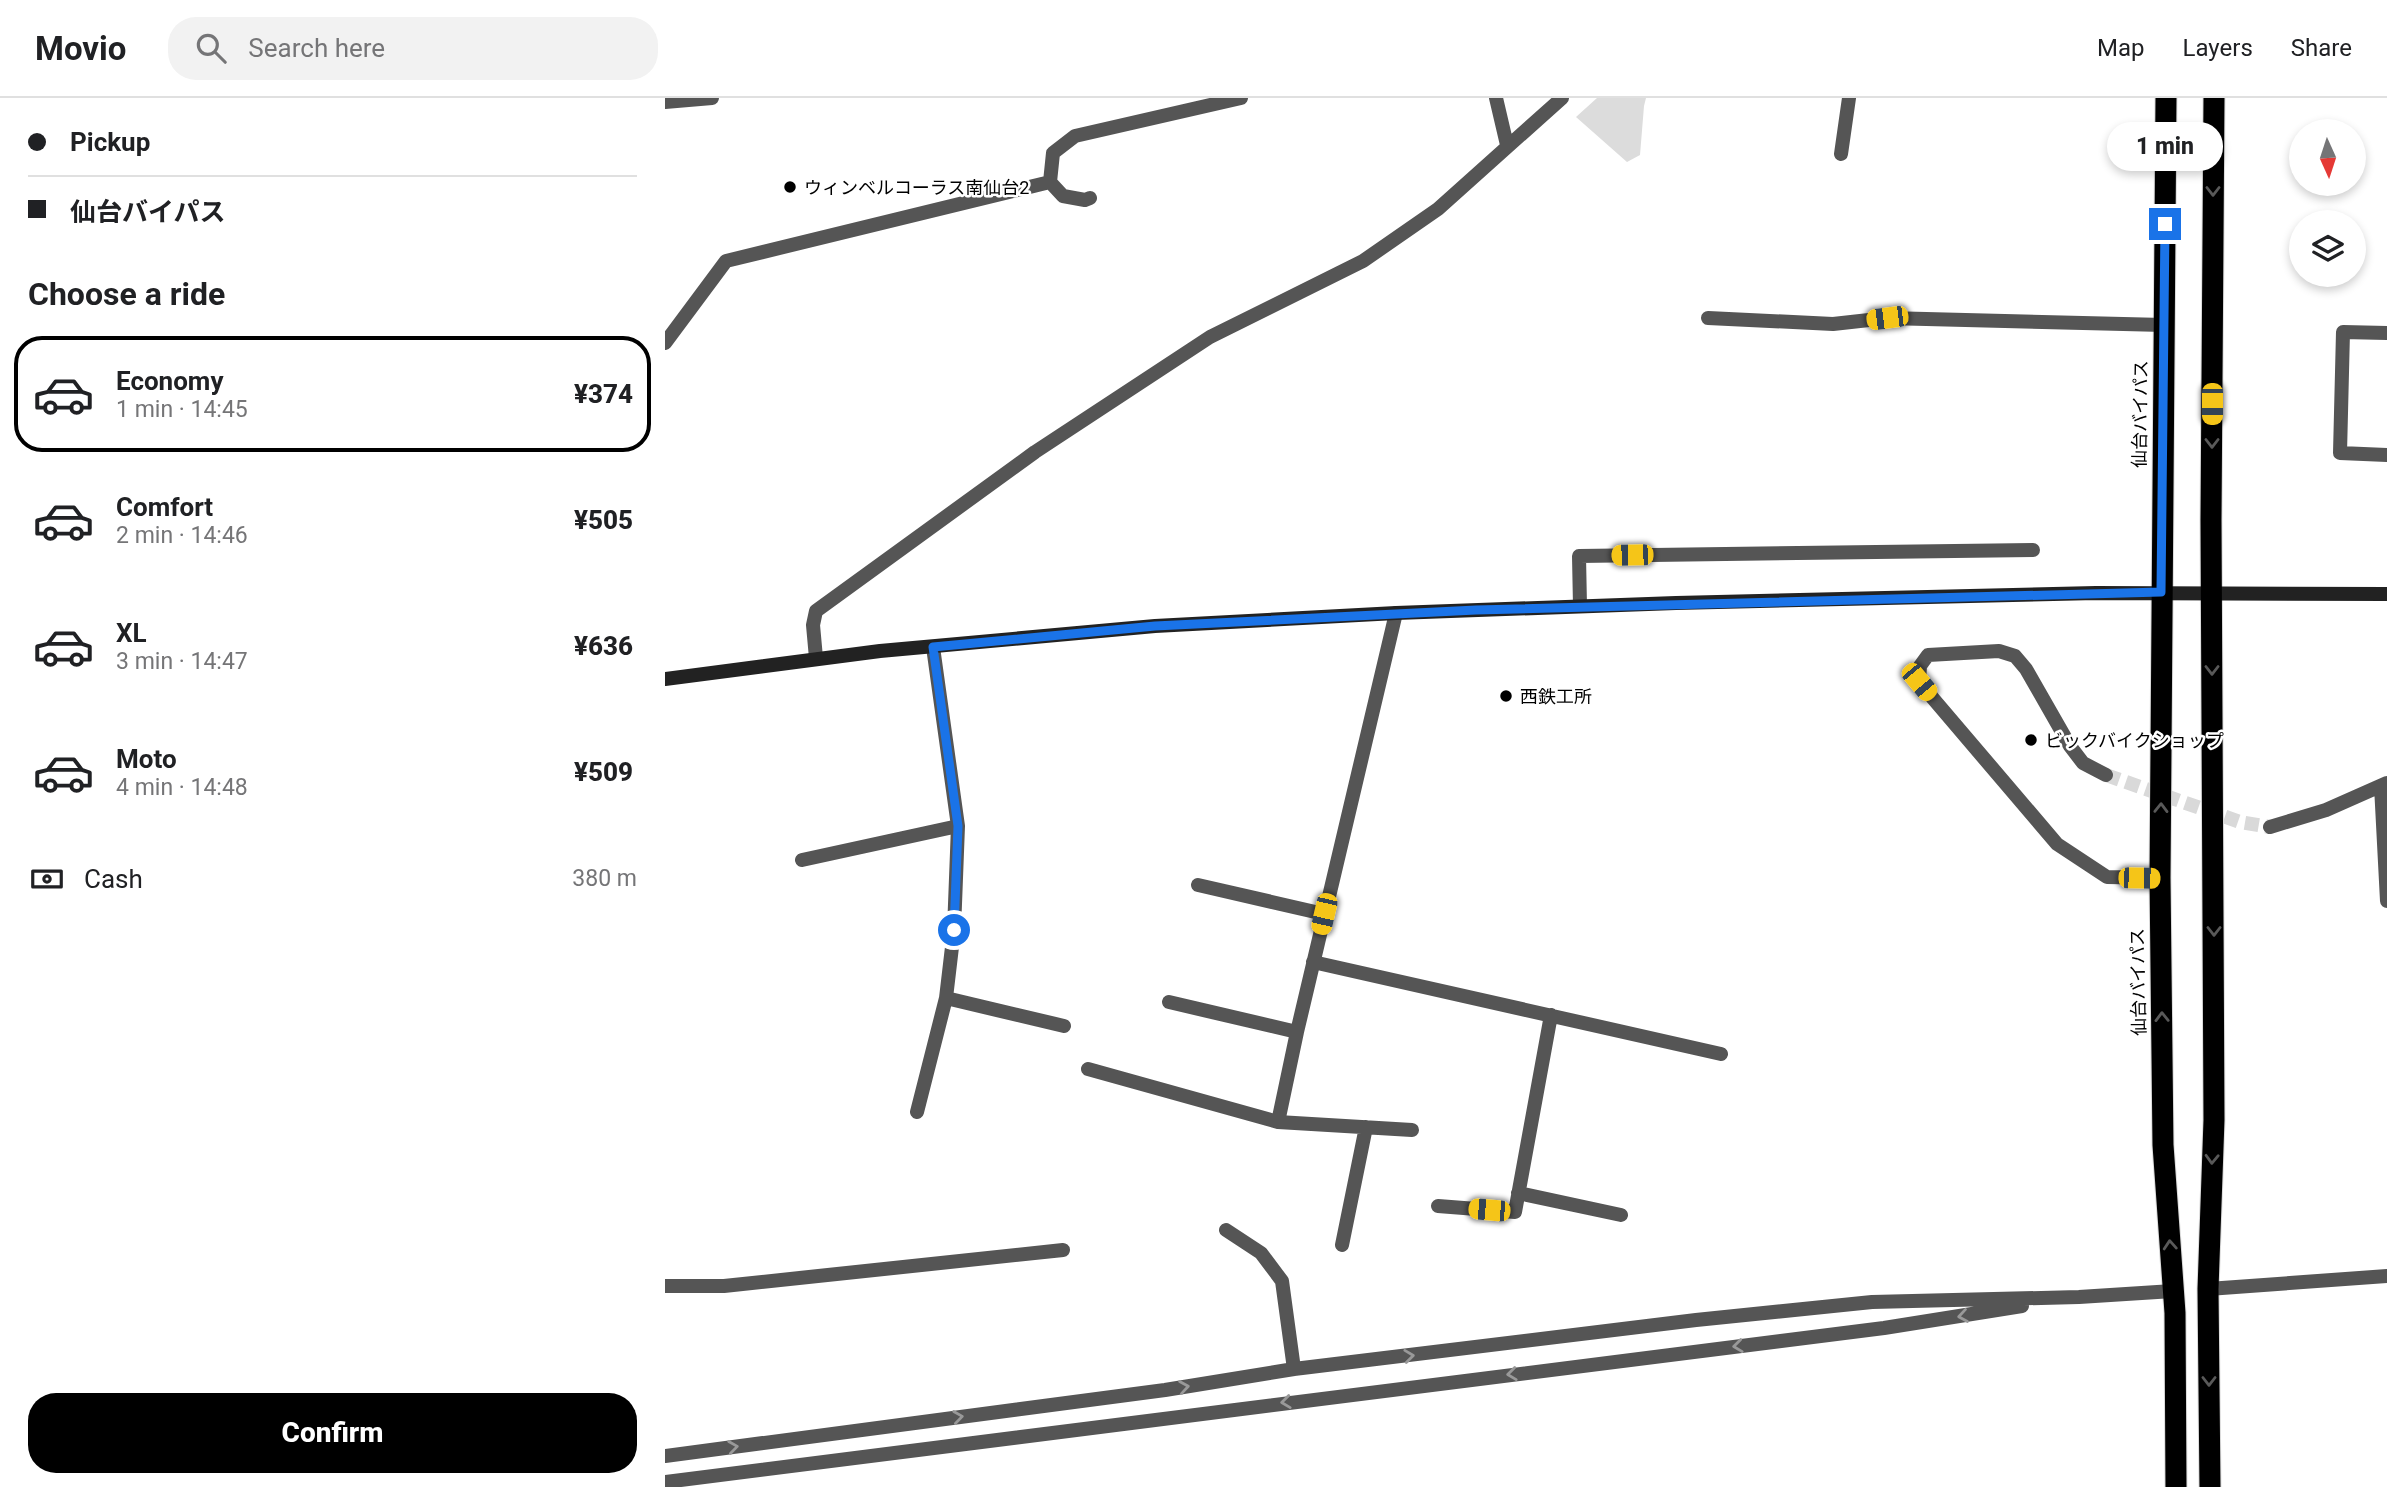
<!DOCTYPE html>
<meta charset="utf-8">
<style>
:root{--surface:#fff;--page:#f2f2f2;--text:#202124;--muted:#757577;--line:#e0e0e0;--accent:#000}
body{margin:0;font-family:Roboto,"Noto Sans JP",sans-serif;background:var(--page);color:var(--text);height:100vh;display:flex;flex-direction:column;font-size:26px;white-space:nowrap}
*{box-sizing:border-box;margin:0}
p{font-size:23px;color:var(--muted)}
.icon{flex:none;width:38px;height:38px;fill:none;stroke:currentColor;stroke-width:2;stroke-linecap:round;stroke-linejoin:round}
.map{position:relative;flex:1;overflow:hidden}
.side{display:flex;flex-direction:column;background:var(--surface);width:665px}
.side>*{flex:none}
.guide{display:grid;align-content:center;height:154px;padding:0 28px;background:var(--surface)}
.needle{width:46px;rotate:177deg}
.tools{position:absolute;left:1624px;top:21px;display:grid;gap:14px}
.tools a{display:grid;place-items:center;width:77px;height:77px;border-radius:50%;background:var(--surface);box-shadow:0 4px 10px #0003;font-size:35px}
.end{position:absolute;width:32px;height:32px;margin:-16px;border:9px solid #1a73e8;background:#fff;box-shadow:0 0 0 4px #fff}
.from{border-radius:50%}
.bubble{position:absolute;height:49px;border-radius:24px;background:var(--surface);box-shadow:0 4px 10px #0003;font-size:23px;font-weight:800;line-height:49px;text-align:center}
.car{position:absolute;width:21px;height:42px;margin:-21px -10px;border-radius:9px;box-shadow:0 0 5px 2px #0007;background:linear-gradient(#f5c518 24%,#345 0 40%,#f5c518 0 76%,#345 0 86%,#f5c518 0)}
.guide b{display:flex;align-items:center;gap:24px;height:66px;font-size:26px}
.guide b+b{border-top:2px solid var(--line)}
.guide i{width:18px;height:18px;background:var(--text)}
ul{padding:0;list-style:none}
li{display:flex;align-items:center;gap:21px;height:116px;margin:0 14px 10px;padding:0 14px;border:4px solid transparent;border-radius:28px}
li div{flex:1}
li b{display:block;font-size:26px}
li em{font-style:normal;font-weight:800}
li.active{border-color:var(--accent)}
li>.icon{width:63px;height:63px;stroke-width:1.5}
h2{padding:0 28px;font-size:32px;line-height:84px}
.pay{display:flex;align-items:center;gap:18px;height:77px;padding:0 28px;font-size:26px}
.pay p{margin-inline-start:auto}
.cta{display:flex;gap:14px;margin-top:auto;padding:14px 28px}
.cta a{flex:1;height:80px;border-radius:28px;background:var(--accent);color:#fff;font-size:28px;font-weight:800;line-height:80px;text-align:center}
header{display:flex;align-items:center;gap:42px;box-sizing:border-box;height:98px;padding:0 35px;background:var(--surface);border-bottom:2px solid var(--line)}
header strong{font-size:33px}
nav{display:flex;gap:38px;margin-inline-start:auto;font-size:24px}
.search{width:490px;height:63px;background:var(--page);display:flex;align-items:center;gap:18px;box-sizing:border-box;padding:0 24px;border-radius:28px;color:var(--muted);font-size:26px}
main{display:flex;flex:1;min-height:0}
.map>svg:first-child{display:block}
.green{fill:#dcdcdc}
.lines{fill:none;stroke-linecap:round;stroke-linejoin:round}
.street-tunnel{stroke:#d9d9d9;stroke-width:14;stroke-dasharray:14 7;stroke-linecap:butt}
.highway-casing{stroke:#dbdbdb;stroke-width:23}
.lane{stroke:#555;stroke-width:14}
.street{stroke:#555;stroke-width:14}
.secondary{stroke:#222;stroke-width:14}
.highway{stroke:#000;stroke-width:21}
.oneway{stroke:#595959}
.oneway2{stroke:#999}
.route{stroke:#1a73e8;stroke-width:9}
.poi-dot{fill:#000;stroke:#fff;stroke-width:2.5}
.labels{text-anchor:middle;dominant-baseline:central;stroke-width:5;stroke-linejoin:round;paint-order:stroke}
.poi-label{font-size:18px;fill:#000;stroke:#fff;text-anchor:start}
.street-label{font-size:18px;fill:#000;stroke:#fff}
</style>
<header>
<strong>Movio</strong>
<div class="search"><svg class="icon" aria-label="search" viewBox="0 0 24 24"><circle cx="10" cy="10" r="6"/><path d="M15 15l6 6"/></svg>Search here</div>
<nav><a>Map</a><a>Layers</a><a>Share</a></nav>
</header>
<main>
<section class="side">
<div class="guide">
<b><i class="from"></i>Pickup</b>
<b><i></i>仙台バイパス</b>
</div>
<h2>Choose a ride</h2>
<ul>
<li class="active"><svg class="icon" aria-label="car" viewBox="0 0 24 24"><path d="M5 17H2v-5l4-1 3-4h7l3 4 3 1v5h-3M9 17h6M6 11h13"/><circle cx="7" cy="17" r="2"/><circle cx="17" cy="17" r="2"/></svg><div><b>Economy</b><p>1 min · 14:45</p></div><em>¥374</em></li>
<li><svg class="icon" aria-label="car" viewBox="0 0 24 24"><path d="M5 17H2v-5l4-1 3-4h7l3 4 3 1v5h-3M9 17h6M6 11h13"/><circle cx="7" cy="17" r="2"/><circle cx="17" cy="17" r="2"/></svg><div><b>Comfort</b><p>2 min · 14:46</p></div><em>¥505</em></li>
<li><svg class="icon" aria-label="car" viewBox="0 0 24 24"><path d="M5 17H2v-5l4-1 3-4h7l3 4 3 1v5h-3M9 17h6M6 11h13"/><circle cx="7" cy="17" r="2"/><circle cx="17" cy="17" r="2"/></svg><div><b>XL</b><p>3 min · 14:47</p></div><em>¥636</em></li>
<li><svg class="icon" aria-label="car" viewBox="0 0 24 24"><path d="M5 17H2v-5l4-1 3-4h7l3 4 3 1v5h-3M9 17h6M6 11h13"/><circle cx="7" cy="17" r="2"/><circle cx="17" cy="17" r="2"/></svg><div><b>Moto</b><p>4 min · 14:48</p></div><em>¥509</em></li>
</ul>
<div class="pay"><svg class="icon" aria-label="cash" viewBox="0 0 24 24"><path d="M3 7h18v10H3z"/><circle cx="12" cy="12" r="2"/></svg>Cash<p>380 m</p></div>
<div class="cta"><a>Confirm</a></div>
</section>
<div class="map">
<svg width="1722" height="1389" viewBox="0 0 1722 1389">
<rect width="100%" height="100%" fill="#fff"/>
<path class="green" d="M932 0H981L979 8 975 57 962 64 911 19Z"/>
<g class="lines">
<path class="street-tunnel" d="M1441 677 1575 724 1605 729"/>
<defs>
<path id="highway" d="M1501 0 1495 780 1498 1047 1510 1215 1511 1389
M1545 1389 1543 1191 1549 1022 1546 422 1549 0"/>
</defs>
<use href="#highway" class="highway-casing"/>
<path class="lane" d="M385 84 398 98 420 102 425 100
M0 245 61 163 385 84 388 55 410 38 576 0
M915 508 914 458 1368 452
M1441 677 1418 665 1405 648 1361 571 1350 558 1334 553 1263 557 1255 568 1254 584 1392 746 1442 779 1495 780"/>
<path class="street" d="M831 0 842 47
M0 4 47 0
M1176 56 1184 0
M1043 220 1168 226 1222 220 1499 227
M1722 235 1678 234 1675 355 1722 357
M151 560 148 527 151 513 370 354 545 239 698 163 773 111 897 0
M1716 688 1722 803
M1605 729 1661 712 1722 685
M137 762 293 728
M533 787 659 816
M648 864 1056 956
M281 900 399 928
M504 904 632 934
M423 971 613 1024 747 1032
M252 1014 281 900 289 832 293 728 268 549
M613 1024 632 934 731 515
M853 1095 956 1117
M773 1108 850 1114 886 917
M561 1132 596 1155 617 1183 629 1271
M677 1147 701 1029
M0 1188H59L398 1152
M1543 1191 1722 1178
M0 1358 500 1292 629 1271 1031 1222 1207 1204 1414 1199 1508 1193
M0 1384 1219 1230 1357 1208"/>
<path class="secondary" d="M0 581 215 553 490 528 731 515 1011 505 1431 495 1722 496"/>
<use href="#highway" class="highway"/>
</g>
<defs><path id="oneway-chevron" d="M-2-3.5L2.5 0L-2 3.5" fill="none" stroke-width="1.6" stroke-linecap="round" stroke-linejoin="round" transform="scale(1.75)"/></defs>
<g class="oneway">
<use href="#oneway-chevron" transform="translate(1548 93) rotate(90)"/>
<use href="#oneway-chevron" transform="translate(1547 345) rotate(90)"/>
<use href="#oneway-chevron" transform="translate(1547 572) rotate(90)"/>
<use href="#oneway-chevron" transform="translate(1496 710) rotate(-89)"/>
<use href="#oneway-chevron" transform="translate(1549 833) rotate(90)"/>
<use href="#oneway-chevron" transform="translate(1497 919) rotate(-91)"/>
<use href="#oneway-chevron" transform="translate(1547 1061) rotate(92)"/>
<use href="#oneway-chevron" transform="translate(1505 1147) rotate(-94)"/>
<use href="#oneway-chevron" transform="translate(1544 1283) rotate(90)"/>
</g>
<g class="oneway2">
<use href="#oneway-chevron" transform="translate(1298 1218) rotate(171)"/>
<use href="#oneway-chevron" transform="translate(1073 1248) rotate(173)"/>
<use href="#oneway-chevron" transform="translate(744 1258) rotate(-7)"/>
<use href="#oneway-chevron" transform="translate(847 1276) rotate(173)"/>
<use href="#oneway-chevron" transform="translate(519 1289) rotate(-9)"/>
<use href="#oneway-chevron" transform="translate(621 1304) rotate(173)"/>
<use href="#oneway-chevron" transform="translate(293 1319) rotate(-8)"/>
<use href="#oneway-chevron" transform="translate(68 1349) rotate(-8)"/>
</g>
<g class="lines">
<path class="route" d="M289 832 293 728 268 549 490 528 811 512 1496 494 1500 126"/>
</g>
<g class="poi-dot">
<circle cx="125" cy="89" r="7"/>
<circle cx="841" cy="598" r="7"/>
<circle cx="1366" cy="642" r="7"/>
</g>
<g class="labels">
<g class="poi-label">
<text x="139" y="89">ウィンベルコーラス南仙台2</text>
<text x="855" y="598">西鉄工所</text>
<text x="1380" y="642">ビックバイクショップ</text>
</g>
<g class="street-label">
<text transform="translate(1475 316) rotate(-89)">仙台バイパス</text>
<text transform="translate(1473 884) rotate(-91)">仙台バイパス</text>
</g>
</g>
</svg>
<div class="tools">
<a><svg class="needle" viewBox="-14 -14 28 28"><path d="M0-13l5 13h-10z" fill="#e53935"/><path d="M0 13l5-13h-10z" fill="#757577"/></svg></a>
<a><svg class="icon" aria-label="layers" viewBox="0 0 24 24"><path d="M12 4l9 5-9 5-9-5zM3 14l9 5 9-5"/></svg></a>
</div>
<i class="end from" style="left:289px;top:832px"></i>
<i class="end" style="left:1500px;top:126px"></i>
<div class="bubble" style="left:1442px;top:24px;width:116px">1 min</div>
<i class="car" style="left:1222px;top:220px;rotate:263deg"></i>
<i class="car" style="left:1547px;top:306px;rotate:180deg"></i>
<i class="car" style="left:967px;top:457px;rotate:269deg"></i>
<i class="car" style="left:1254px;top:584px;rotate:140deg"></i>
<i class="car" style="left:1474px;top:780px;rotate:91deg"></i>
<i class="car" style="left:659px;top:816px;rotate:193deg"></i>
<i class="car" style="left:824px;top:1112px;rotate:275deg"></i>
</div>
</main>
